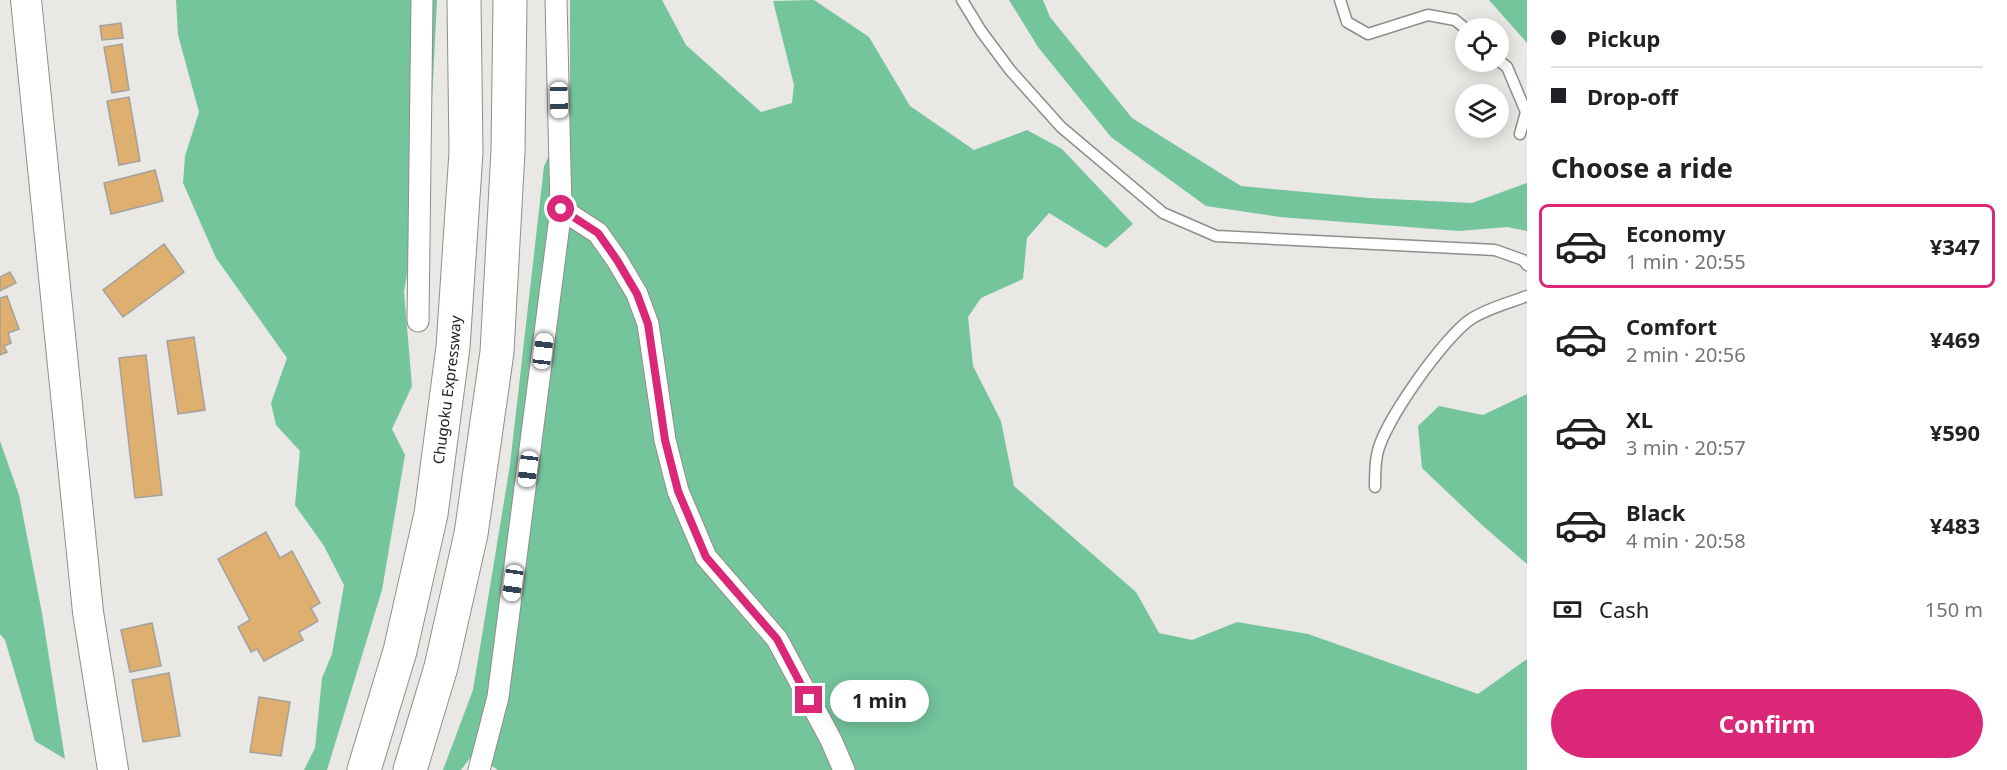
<!DOCTYPE html>
<meta charset="utf-8">
<style>
:root{--surface:#fff;--page:#f2f2f2;--text:#202124;--muted:#757577;--line:#e0e0e0;--accent:#db2777}
body{margin:0;font-family:"Noto Sans",sans-serif;background:var(--page);color:var(--text);height:100vh;display:flex;flex-direction:column;font-size:22px;white-space:nowrap}
*{box-sizing:border-box;margin:0}
p{font-size:20px;color:var(--muted)}
.icon{flex:none;width:33px;height:33px;fill:none;stroke:currentColor;stroke-width:2;stroke-linecap:round;stroke-linejoin:round}
.map{position:relative;flex:1;overflow:hidden}
.drawer{display:flex;flex-direction:column;background:var(--surface);width:480px}
.drawer>*{flex:none}
.banner{display:grid;align-content:center;height:132px;padding:0 24px;background:var(--surface)}
.tools{position:absolute;left:1455px;top:18px;display:grid;gap:12px}
.tools a{display:grid;place-items:center;width:54px;height:54px;border-radius:50%;background:var(--surface);box-shadow:0 3px 15px #0003;font-size:30px}
.end{position:absolute;width:27px;height:27px;margin:-14px;border:8px solid #db2777;background:#fff;box-shadow:0 0 0 3px #fff}
.from{border-radius:50%}
.bubble{position:absolute;height:42px;border-radius:21px;background:var(--surface);box-shadow:0 3px 15px #0003;font-size:20px;font-weight:700;line-height:42px;text-align:center}
.car{position:absolute;width:18px;height:36px;margin:-18px -9px;border-radius:8px;box-shadow:0 0 4px 2px #0007;background:linear-gradient(#fff 24%,#345 0 40%,#fff 0 76%,#345 0 86%,#fff 0)}
.banner b{display:flex;align-items:center;gap:21px;height:57px;font-size:22px}
.banner b+b{border-top:2px solid var(--line)}
.banner i{width:15px;height:15px;background:var(--text)}
ul{padding:0;list-style:none}
li{display:flex;align-items:center;gap:18px;height:84px;margin:0 12px 9px;padding:0 12px;border:3px solid transparent;border-radius:9px}
li div{flex:1}
li b{display:block;font-size:22px}
li em{font-style:normal;font-weight:700}
li.on{border-color:var(--accent)}
li>.icon{width:54px;height:54px;stroke-width:1.5}
h2{padding:0 24px;font-size:27px;line-height:72px}
.pay{display:flex;align-items:center;gap:15px;height:66px;padding:0 24px;font-size:22px}
.pay p{margin-inline-start:auto}
.primary-button{display:flex;gap:12px;margin-top:auto;padding:12px 24px}
.primary-button a{flex:1;height:69px;border-radius:36px;background:var(--accent);color:#fff;font-size:24px;font-weight:700;line-height:69px;text-align:center}
main{display:flex;flex:1;min-height:0}
.map>svg:first-child{display:block}
.forest{fill:#74c49c}
.building{fill:#deaf6f;stroke:#a3a19e;stroke-width:1.5}
.lines{fill:none;stroke-linecap:round;stroke-linejoin:round}
.lane-casing{stroke:#8f8e8b;stroke-width:13}
.street-casing{stroke:#8f8e8b;stroke-width:23}
.secondary-casing{stroke:#8f8e8b;stroke-width:32}
.highway-casing{stroke:#8f8e8b;stroke-width:35}
.lane{stroke:#fff;stroke-width:10}
.street{stroke:#fff;stroke-width:21}
.secondary{stroke:#fff;stroke-width:30}
.highway{stroke:#fff;stroke-width:33}
.route{stroke:#db2777;stroke-width:8}
.labels{text-anchor:middle;dominant-baseline:central;stroke-width:5;stroke-linejoin:round;paint-order:stroke}
.street-label{font-size:15px;fill:#242322;stroke:#f6f5f2}
</style>
<main>
<div class="map">
<svg width="1527" height="770" viewBox="0 0 1527 770">
<rect width="100%" height="100%" fill="#e9e8e5"/>
<path class="forest" d="M176 0H437L430 139 404 292 412 386 392 429 405 455 382 590 327 770H304L315 748 322 678 332 654 344 585 324 546 295 505 300 451 276 425 271 403 287 358 216 258 183 183 185 156 199 112 178 35Z
M570 0H662L686 45 761 112 792 103 794 85 773 1 814 0 869 37 910 106 974 150 1027 130 1062 149 1133 224 1106 248 1049 213 1027 238 1023 279 981 298 968 317 973 366 1001 421 1014 486 1136 592 1159 633 1192 640 1237 622 1308 634 1478 694 1527 659V770H498L473 754 461 770H443L473 690 510 465 544 166 570 112Z
M1009 0H1043L1050 17 1132 118 1241 186 1369 198 1472 203 1527 183V231L1507 227 1459 231 1280 217 1206 206 1111 137 1038 47Z
M1489 0H1527V43Z
M1527 394V564L1482 525 1422 468 1418 426 1439 406 1483 415Z
M0 441 19 495 42 613 65 759 35 741 5 640 0 634Z"/>
<path class="building" d="M121 23 123 38 102 40 100 26Z
M122 44 129 90 112 93 104 47Z
M129 97 140 161 119 165 107 101Z
M155 170 163 201 111 214 104 183Z
M164 244 184 272 123 317 103 290Z
M10 272 16 283 0 291V277Z
M7 296 19 329 8 333 11 343 4 346 7 352 0 355V298Z
M194 337 205 410 178 414 167 341Z
M146 355 162 495 135 498 119 358Z
M266 532 280 558 292 551 320 603 311 608 318 621 299 632 303 640 264 661 257 649 251 652 238 627 250 620 218 559Z
M152 623 161 666 130 672 121 630Z
M169 673 180 736 143 742 132 680Z
M259 697 290 702 281 756 250 752Z"/>
<g class="lines">
<defs>
<path id="lane" d="M962 0 981 31 1010 70 1061 127 1163 213 1216 236 1495 250 1523 260 1527 265
M1340 0 1347 22 1368 34 1428 15 1455 20 1466 29
M1498 60 1507 67 1526 112 1520 134
M1375 487C1375 477 1375 465 1377 455 1382 424 1445 336 1471 319 1488 308 1509 303 1527 296"/>
<path id="street" d="M561 209 598 233 617 260 637 294 648 324 665 440 678 491 706 557 777 639 831 740 844 770
M418 321 422 0
M479 770 498 697 561 209 556 0"/>
<path id="secondary" d="M26 0 88 612 113 770"/>
<g id="highway">
<path id="s1" d="M364 770 400 651 431 514 453 347 466 152 464 0"/>
<path d="M410 770 441 667 471 534 497 352 508 151 510 0"/>
</g>
</defs>
<use href="#lane" class="lane-casing"/>
<use href="#street" class="street-casing"/>
<use href="#secondary" class="secondary-casing"/>
<use href="#highway" class="highway-casing"/>
<use href="#lane" class="lane"/>
<use href="#street" class="street"/>
<use href="#secondary" class="secondary"/>
<use href="#highway" class="highway"/>
</g>
<g class="lines">
<path class="route" d="M561 209 598 233 617 260 637 294 648 324 665 440 678 491 706 557 777 639 809 700"/>
</g>
<g class="labels">
<g class="street-label">
<text stroke="none"><textPath href="#s1" startOffset="390">Chugoku Expressway</textPath></text>
</g>
</g>
</svg>
<div class="tools">
<a><svg class="icon" aria-label="locate" viewBox="0 0 24 24"><circle cx="12" cy="12" r="6"/><path d="M12 2v4M12 18v4M2 12h4M18 12h4"/></svg></a>
<a><svg class="icon" aria-label="layers" viewBox="0 0 24 24"><path d="M12 4l9 5-9 5-9-5zM3 14l9 5 9-5"/></svg></a>
</div>
<i class="end from" style="left:561px;top:209px"></i>
<i class="end" style="left:809px;top:700px"></i>
<div class="bubble" style="left:830px;top:680px;width:99px">1 min</div>
<i class="car" style="left:559px;top:100px;rotate:179deg"></i>
<i class="car" style="left:543px;top:351px;rotate:7deg"></i>
<i class="car" style="left:528px;top:469px;rotate:187deg"></i>
<i class="car" style="left:513px;top:583px;rotate:188deg"></i>
</div>
<section class="drawer">
<div class="banner">
<b><i class="from"></i>Pickup</b>
<b><i></i>Drop-off</b>
</div>
<h2>Choose a ride</h2>
<ul>
<li class="on"><svg class="icon" aria-label="car" viewBox="0 0 24 24"><path d="M5 17H2v-5l4-1 3-4h7l3 4 3 1v5h-3M9 17h6M6 11h13"/><circle cx="7" cy="17" r="2"/><circle cx="17" cy="17" r="2"/></svg><div><b>Economy</b><p>1 min · 20:55</p></div><em>¥347</em></li>
<li><svg class="icon" aria-label="car" viewBox="0 0 24 24"><path d="M5 17H2v-5l4-1 3-4h7l3 4 3 1v5h-3M9 17h6M6 11h13"/><circle cx="7" cy="17" r="2"/><circle cx="17" cy="17" r="2"/></svg><div><b>Comfort</b><p>2 min · 20:56</p></div><em>¥469</em></li>
<li><svg class="icon" aria-label="car" viewBox="0 0 24 24"><path d="M5 17H2v-5l4-1 3-4h7l3 4 3 1v5h-3M9 17h6M6 11h13"/><circle cx="7" cy="17" r="2"/><circle cx="17" cy="17" r="2"/></svg><div><b>XL</b><p>3 min · 20:57</p></div><em>¥590</em></li>
<li><svg class="icon" aria-label="car" viewBox="0 0 24 24"><path d="M5 17H2v-5l4-1 3-4h7l3 4 3 1v5h-3M9 17h6M6 11h13"/><circle cx="7" cy="17" r="2"/><circle cx="17" cy="17" r="2"/></svg><div><b>Black</b><p>4 min · 20:58</p></div><em>¥483</em></li>
</ul>
<div class="pay"><svg class="icon" aria-label="cash" viewBox="0 0 24 24"><path d="M3 7h18v10H3z"/><circle cx="12" cy="12" r="2"/></svg>Cash<p>150 m</p></div>
<div class="primary-button"><a>Confirm</a></div>
</section>
</main>
